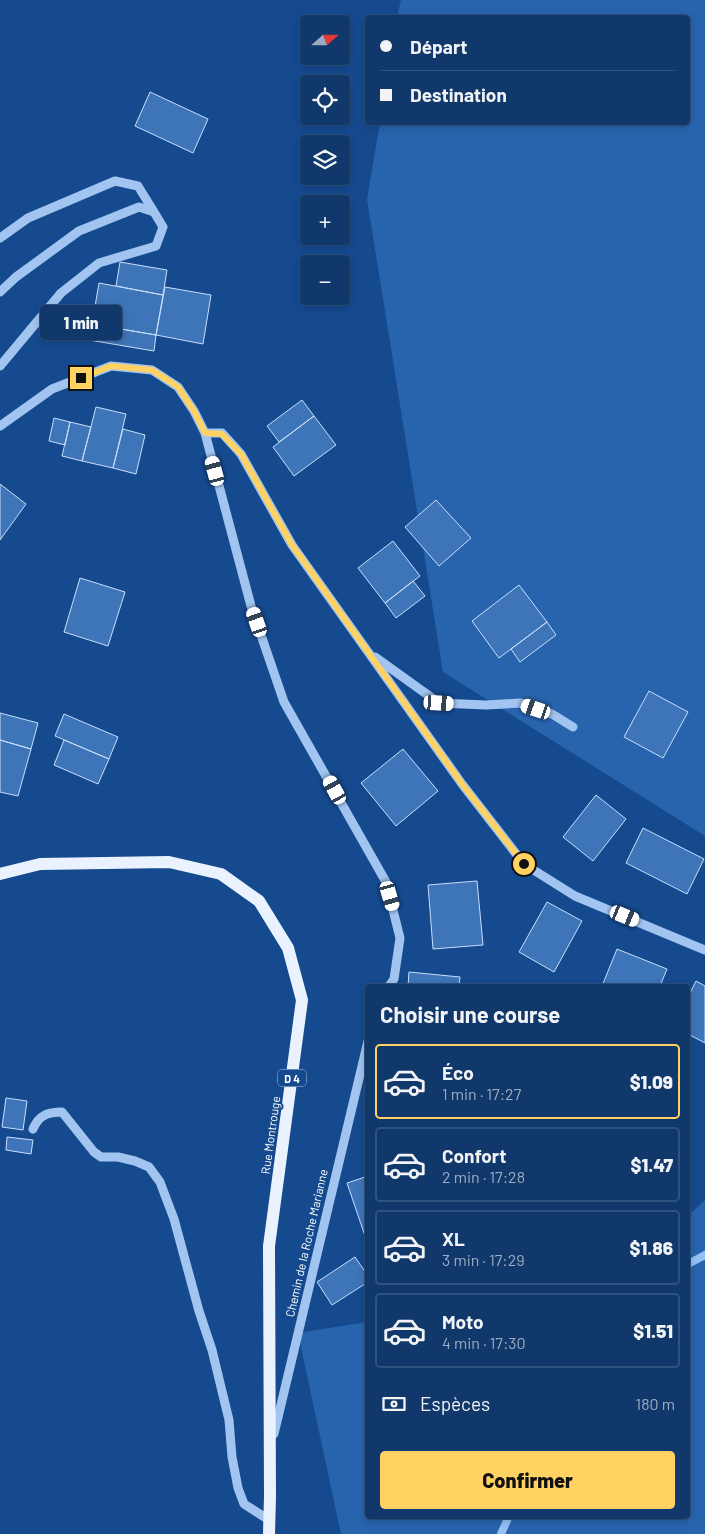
<!DOCTYPE html>
<html lang="fr">
<meta charset="utf-8">
<style>
:root{--surface:#10386b;--page:#193f71;--text:#f1f3f6;--muted:#9cacc1;--line:#30527e;--accent:#ffd261}
body{margin:0;font-family:Barlow,sans-serif;background:var(--page);color:var(--text);height:100vh;display:flex;flex-direction:column;font-size:19px;white-space:nowrap}
*{box-sizing:border-box;margin:0}
p{font-size:16px;color:var(--muted)}
.icon{flex:none;width:28px;height:28px;fill:none;stroke:currentColor;stroke-width:2;stroke-linecap:round;stroke-linejoin:round}
.map{position:relative;flex:1;overflow:hidden}
.side{position:absolute;left:365px;top:984px;width:325px;height:535px;display:flex;flex-direction:column;background:var(--surface);border-radius:5px;box-shadow:0 2px 8px #0003,0 0 0 1px var(--line)}
.side>*{flex:none}
.top-card{position:absolute;left:365px;top:15px;width:325px;height:110px;border-radius:5px;box-shadow:0 2px 8px #0003,0 0 0 1px var(--line);display:grid;align-content:center;height:110px;padding:0 15px;background:var(--surface)}
.needle{width:32px;rotate:69deg}
.tools{position:absolute;left:300px;top:15px;display:grid;gap:10px}
.tools a{display:grid;place-items:center;width:50px;height:50px;border-radius:5px;background:var(--surface);box-shadow:0 2px 8px #0003,0 0 0 1px var(--line);font-size:25px}
.end{position:absolute;width:22px;height:22px;margin:-11px;border:6px solid #ffd261;background:#111;box-shadow:0 0 0 2px #111}
.from{border-radius:50%}
.bubble{position:absolute;height:35px;border-radius:5px;background:var(--surface);box-shadow:0 2px 8px #0003,0 0 0 1px var(--line);font-size:16px;font-weight:800;line-height:35px;text-align:center}
.car{position:absolute;width:15px;height:30px;margin:-15px -8px;border-radius:6px;box-shadow:0 0 4px 1px #0007;background:linear-gradient(#fff 24%,#345 0 40%,#fff 0 76%,#345 0 86%,#fff 0)}
.top-card b{display:flex;align-items:center;gap:18px;height:48px;font-size:19px}
.top-card b+b{border-top:1px solid var(--line)}
.top-card i{width:12px;height:12px;background:var(--text)}
ul{padding:0;list-style:none}
li{display:flex;align-items:center;gap:15px;height:75px;margin:0 10px 8px;padding:0 5px;border:2px solid var(--line);border-radius:5px}
li div{flex:1}
li b{display:block;font-size:19px}
li em{font-style:normal;font-weight:800}
li.selected{border-color:var(--accent)}
li>.icon{width:45px;height:45px;stroke-width:1.5}
h2{padding:0 15px;font-size:22px;line-height:60px}
.pay{display:flex;align-items:center;gap:12px;height:55px;padding:0 15px;font-size:19px}
.pay p{margin-inline-start:auto}
.action{display:flex;gap:10px;margin-top:auto;padding:10px 15px}
.action a{flex:1;height:58px;border-radius:5px;background:var(--accent);color:#111;font-size:20px;font-weight:800;line-height:58px;text-align:center}
.map>svg:first-child{display:block}
.green{fill:#2864ae}
.lines{fill:none;stroke-linecap:round;stroke-linejoin:round}
.stream{stroke:#94c0f3;stroke-width:8}
.building{fill:#3e74b8;stroke:#c8dffc}
.minor{stroke:#a1c5f0;stroke-width:9}
.major{stroke:#ebf2ff;stroke-width:12}
.route{stroke:#ffd261;stroke-width:6}
.labels{text-anchor:middle;dominant-baseline:central;stroke-width:4;stroke-linejoin:round;paint-order:stroke}
.shield{fill:#154a8f;stroke:#b9c9dd;stroke-width:1}
.shield-label{font-size:11px;font-weight:bold;fill:#fff}
.street-label{font-size:12px;fill:#fff;stroke:#154a8f}
</style>
<div class="map">
<svg width="705" height="1534" viewBox="0 0 705 1534">
<rect width="100%" height="100%" fill="#154a8f"/>
<path class="green" d="M401 0H705V836L443 672 367 199 380 123 688 122V18L397 17Z
M705 1200V1534H341L298 1333 367 1322 368 1516H688V1216Z"/>
<g class="lines">
<path class="stream" d="M688 1264 705 1255
M501 1534 509 1516"/>
</g>
<path class="building" d="M150 92 208 119 193 153 135 126Z
M120 262 167 270 163 295 116 286Z
M99 283 163 295 156 335 92 324Z
M165 287 211 295 203 344 156 335Z
M92 324 156 335 154 351 89 340Z
M302 400 314 416 279 442 267 426Z
M96 407 126 414 113 468 82 461Z
M314 416 336 445 294 476 273 447Z
M54 418 70 422 65 445 49 441Z
M70 422 91 427 82 461 62 456Z
M123 429 145 435 136 474 113 468Z
M0 484 26 504 0 540Z
M436 500 471 538 439 566 405 527Z
M393 541 420 576 385 603 358 568Z
M80 578 125 592 108 646 64 632Z
M413 581 425 596 396 618 385 603Z
M519 585 547 622 499 658 472 621Z
M547 622 556 635 520 662 511 649Z
M649 691 688 712 663 758 624 737Z
M0 713 38 723 31 749 0 740Z
M64 714 118 737 109 759 55 736Z
M0 740 31 749 18 796 0 792Z
M64 740 109 759 98 784 54 765Z
M403 749 438 791 396 826 361 783Z
M596 795 626 819 593 861 563 837Z
M643 828 704 859 687 894 626 863Z
M477 881 483 945 433 949 428 885Z
M547 902 582 921 554 972 519 952Z
M617 949 667 969 660 986H602Z
M409 972 460 977 459 986H408Z
M696 981 705 986V1043L688 1034V997Z
M6 1098 27 1101 23 1130 2 1127Z
M7 1137 33 1140 31 1154 6 1150Z
M368 1176V1235L365 1236 347 1183Z
M355 1257 368 1276V1282L332 1305 317 1282Z"/>
<g class="lines">
<path class="minor" d="M0 238 28 218 115 181 138 186 154 212
M0 292 16 277 79 231 139 207 154 212 163 227 156 246 99 263 61 293 0 366
M0 426 52 389 111 366 152 370 178 387 194 411 205 433 251 606 284 702 386 882 400 938 394 979 389 986
M205 433H222L241 454 292 545 462 784 524 864 575 896 705 950
M375 657 439 703 486 705 521 703 552 714 573 727
M33 1129C39 1115 48 1112 62 1112L94 1152 101 1157H118L135 1161 149 1167 160 1182 174 1219 199 1311 212 1350 229 1420 232 1457 238 1488 244 1504 269 1520
M274 1434 368 1041"/>
<path class="major" d="M0 874 40 864 169 862 221 874 259 901 288 948 302 1000 269 1246 270 1496 269 1534"/>
</g>
<g class="lines">
<path class="route" d="M81 378 111 366 152 370 178 387 194 411 205 433 222 434 241 454 292 545 462 784 524 864"/>
</g>
<g class="labels">
<rect class="shield" x="278" y="1069.5" width="28" height="17" rx="4"/>
<g class="shield-label">
<text x="292" y="1078">D 4</text>
</g>
<g class="street-label">
<text transform="translate(270 1135) rotate(-82)">Rue Montrouge</text>
<text transform="translate(306 1243) rotate(-77)">Chemin de la Roche Marianne</text>
</g>
</g>
</svg>
<div class="tools">
<a><svg class="needle" viewBox="-14 -14 28 28"><path d="M0-13l5 13h-10z" fill="#e53935"/><path d="M0 13l5-13h-10z" fill="#9cacc1"/></svg></a>
<a><svg class="icon" aria-label="locate" viewBox="0 0 24 24"><circle cx="12" cy="12" r="6"/><path d="M12 2v4M12 18v4M2 12h4M18 12h4"/></svg></a>
<a><svg class="icon" aria-label="layers" viewBox="0 0 24 24"><path d="M12 4l9 5-9 5-9-5zM3 14l9 5 9-5"/></svg></a>
<a>+</a>
<a>−</a>
</div>
<i class="end from" style="left:524px;top:864px"></i>
<i class="end" style="left:81px;top:378px"></i>
<div class="bubble" style="left:40px;top:305px;width:82px">1 min</div>
<i class="car" style="left:215px;top:471px;rotate:345deg"></i>
<i class="car" style="left:257px;top:622px;rotate:341deg"></i>
<i class="car" style="left:439px;top:703px;rotate:93deg"></i>
<i class="car" style="left:536px;top:709px;rotate:289deg"></i>
<i class="car" style="left:335px;top:790px;rotate:331deg"></i>
<i class="car" style="left:390px;top:896px;rotate:164deg"></i>
<i class="car" style="left:625px;top:916px;rotate:112deg"></i>
<div class="top-card">
<b><i class="from"></i>Départ</b>
<b><i></i>Destination</b>
</div>
<section class="side">
<h2>Choisir une course</h2>
<ul>
<li class="selected"><svg class="icon" aria-label="car" viewBox="0 0 24 24"><path d="M5 17H2v-5l4-1 3-4h7l3 4 3 1v5h-3M9 17h6M6 11h13"/><circle cx="7" cy="17" r="2"/><circle cx="17" cy="17" r="2"/></svg><div><b>Éco</b><p>1 min · 17:27</p></div><em>$1.09</em></li>
<li><svg class="icon" aria-label="car" viewBox="0 0 24 24"><path d="M5 17H2v-5l4-1 3-4h7l3 4 3 1v5h-3M9 17h6M6 11h13"/><circle cx="7" cy="17" r="2"/><circle cx="17" cy="17" r="2"/></svg><div><b>Confort</b><p>2 min · 17:28</p></div><em>$1.47</em></li>
<li><svg class="icon" aria-label="car" viewBox="0 0 24 24"><path d="M5 17H2v-5l4-1 3-4h7l3 4 3 1v5h-3M9 17h6M6 11h13"/><circle cx="7" cy="17" r="2"/><circle cx="17" cy="17" r="2"/></svg><div><b>XL</b><p>3 min · 17:29</p></div><em>$1.86</em></li>
<li><svg class="icon" aria-label="car" viewBox="0 0 24 24"><path d="M5 17H2v-5l4-1 3-4h7l3 4 3 1v5h-3M9 17h6M6 11h13"/><circle cx="7" cy="17" r="2"/><circle cx="17" cy="17" r="2"/></svg><div><b>Moto</b><p>4 min · 17:30</p></div><em>$1.51</em></li>
</ul>
<div class="pay"><svg class="icon" aria-label="cash" viewBox="0 0 24 24"><path d="M3 7h18v10H3z"/><circle cx="12" cy="12" r="2"/></svg>Espèces<p>180 m</p></div>
<div class="action"><a>Confirmer</a></div>
</section>
</div>
